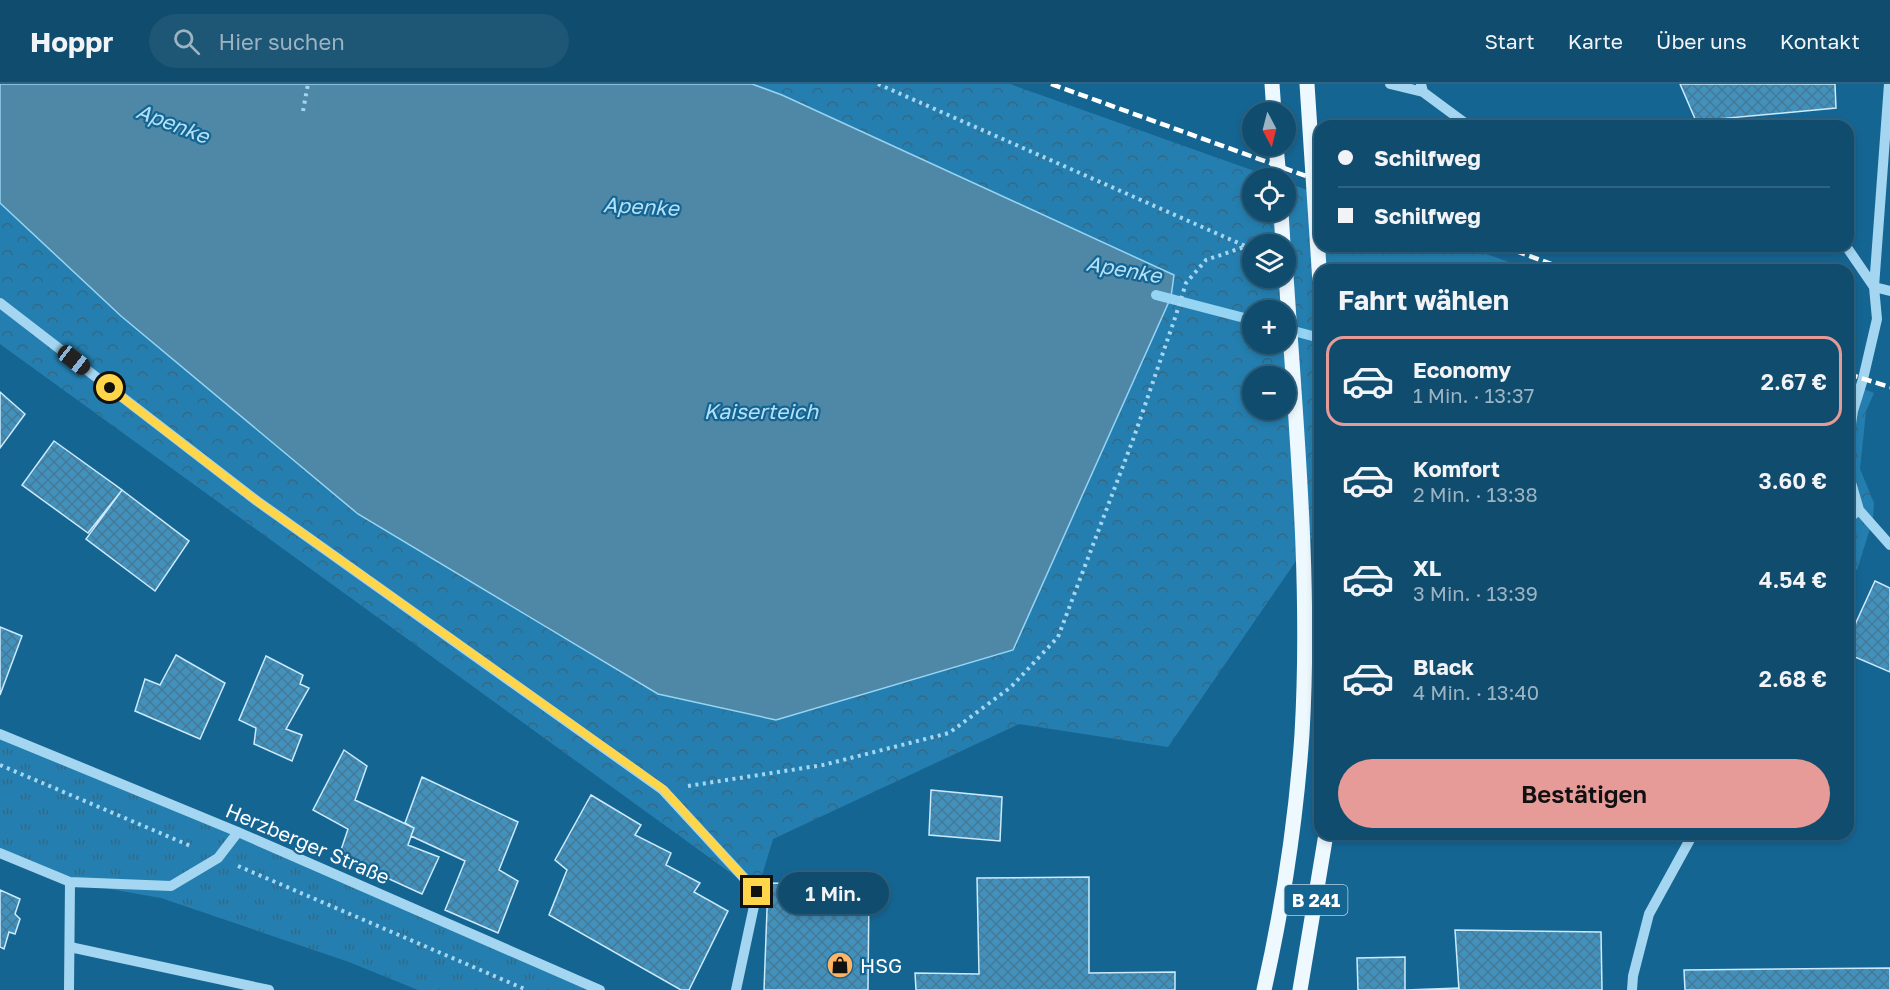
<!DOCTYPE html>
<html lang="de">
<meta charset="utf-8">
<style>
:root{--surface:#104c6e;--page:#1e5676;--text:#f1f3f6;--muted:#9cb4c2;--line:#306381;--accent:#e69b98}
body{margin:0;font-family:"Golos Text",sans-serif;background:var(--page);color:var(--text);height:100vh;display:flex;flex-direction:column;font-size:22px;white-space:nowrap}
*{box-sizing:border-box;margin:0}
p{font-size:20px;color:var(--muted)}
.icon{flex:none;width:33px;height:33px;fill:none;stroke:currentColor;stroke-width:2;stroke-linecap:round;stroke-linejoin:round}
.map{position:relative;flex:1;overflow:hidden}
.drawer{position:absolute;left:1314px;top:180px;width:540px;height:576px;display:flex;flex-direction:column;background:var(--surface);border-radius:18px;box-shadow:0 3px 9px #0003,0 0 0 2px var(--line)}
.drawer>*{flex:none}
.banner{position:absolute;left:1314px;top:36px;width:540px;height:132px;border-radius:18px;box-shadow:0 3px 9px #0003,0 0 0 2px var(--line);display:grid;align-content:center;height:132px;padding:0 24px;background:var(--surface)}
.needle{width:39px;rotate:173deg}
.controls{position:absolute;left:1242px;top:18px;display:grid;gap:12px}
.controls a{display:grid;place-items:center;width:54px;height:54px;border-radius:50%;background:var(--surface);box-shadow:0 3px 9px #0003,0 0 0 2px var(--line);font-size:30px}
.end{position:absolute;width:27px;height:27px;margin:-14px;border:8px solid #ffd54a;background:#111;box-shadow:0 0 0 3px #111}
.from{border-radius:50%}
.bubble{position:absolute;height:42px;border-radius:21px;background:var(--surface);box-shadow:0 3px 9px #0003,0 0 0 2px var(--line);font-size:20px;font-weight:600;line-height:42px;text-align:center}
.car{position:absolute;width:18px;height:36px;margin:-18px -9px;border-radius:8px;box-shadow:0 0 4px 2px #0007;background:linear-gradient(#222 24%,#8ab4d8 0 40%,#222 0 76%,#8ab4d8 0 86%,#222 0)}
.banner b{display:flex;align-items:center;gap:21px;height:57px;font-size:22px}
.banner b+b{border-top:2px solid var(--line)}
.banner i{width:15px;height:15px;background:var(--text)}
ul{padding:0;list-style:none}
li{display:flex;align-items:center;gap:18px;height:90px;margin:0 12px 9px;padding:0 12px;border:3px solid transparent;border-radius:18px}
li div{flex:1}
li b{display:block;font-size:22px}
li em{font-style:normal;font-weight:600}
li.current{border-color:var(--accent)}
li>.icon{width:54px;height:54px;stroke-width:1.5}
h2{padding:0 24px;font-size:27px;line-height:72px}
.primary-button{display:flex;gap:12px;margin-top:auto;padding:12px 24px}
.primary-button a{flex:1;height:69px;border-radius:36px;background:var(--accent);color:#111;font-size:24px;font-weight:600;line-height:69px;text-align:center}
header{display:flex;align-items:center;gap:36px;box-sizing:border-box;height:84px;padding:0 30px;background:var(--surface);border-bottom:2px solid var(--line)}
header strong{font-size:28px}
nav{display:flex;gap:33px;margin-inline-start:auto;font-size:21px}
.search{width:420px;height:54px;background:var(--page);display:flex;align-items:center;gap:15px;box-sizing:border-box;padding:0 21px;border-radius:33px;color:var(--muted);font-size:22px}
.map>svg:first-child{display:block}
.grass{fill:url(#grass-tufts)}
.park{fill:url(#park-crowns);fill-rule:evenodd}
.water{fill:#4f87a7;stroke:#96d4f4;stroke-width:1.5}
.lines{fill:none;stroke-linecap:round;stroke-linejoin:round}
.stream{stroke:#96d4f4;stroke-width:10}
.building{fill:url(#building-cross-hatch);stroke:#cbebfc;stroke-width:1.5}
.path{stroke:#a4d6f1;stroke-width:4;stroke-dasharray:3 4.5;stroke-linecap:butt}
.minor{stroke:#a4d6f1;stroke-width:10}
.major{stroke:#eef8ff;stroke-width:15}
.rail{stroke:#fff;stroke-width:4.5;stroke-dasharray:10 4.5;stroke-linecap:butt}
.major-bridge{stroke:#eef8ff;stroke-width:15}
.route{stroke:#ffd54a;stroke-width:8}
.labels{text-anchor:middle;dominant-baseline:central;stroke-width:4.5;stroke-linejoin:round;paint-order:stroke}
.shield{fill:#156593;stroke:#b9d1df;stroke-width:1.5}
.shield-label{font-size:18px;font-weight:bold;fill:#fff}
.street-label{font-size:20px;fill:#fff;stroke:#156593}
.poi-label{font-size:20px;fill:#fff;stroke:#156593;text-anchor:start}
.water-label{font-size:21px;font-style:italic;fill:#b4e1f8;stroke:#156593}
</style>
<header>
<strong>Hoppr</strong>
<div class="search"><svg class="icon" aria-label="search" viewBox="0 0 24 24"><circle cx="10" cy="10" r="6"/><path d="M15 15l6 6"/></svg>Hier suchen</div>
<nav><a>Start</a><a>Karte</a><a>Über uns</a><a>Kontakt</a></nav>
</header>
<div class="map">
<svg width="1890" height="906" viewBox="0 0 1890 906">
<defs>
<pattern id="grass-tufts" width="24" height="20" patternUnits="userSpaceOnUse" patternTransform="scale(1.5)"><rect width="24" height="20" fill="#247fb0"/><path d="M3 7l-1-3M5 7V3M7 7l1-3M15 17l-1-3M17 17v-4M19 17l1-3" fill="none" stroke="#366883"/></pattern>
<pattern id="park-crowns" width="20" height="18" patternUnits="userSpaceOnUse" patternTransform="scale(1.5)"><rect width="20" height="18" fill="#247fb0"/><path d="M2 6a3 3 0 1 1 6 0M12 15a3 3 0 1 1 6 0" fill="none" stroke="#366883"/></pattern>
<pattern id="building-cross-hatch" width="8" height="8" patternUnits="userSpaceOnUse" patternTransform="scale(1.5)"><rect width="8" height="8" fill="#4291bd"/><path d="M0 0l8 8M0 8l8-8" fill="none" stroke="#467995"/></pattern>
</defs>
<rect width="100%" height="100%" fill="#156593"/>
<path class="grass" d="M0 650 600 906H418L349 878 161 814 70 798 0 769Z"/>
<path class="park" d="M0 0H1010L1274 94H1252V128H1286V98L1320 111V162H1464L1531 186H1320V442L1168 663 1019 640 773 755 757 808 0 260ZM1252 160H1286V194H1252ZM1252 226H1286V260H1252ZM1252 292H1286V326H1252Z
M1848 299 1874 309 1866 327 1860 385 1874 419 1873 435 1857 486 1848 478Z"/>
<path class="water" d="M0 0H752L782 11 1174 191 1171 213 1013 566 776 636 658 610 358 430 121 232 0 119Z"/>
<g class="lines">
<path class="stream" d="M1156 211 1252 236
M1286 245 1320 254
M1848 483 1851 485"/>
</g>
<path class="building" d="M1680 0H1835L1836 24 1696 37Z
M0 308 25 330 0 364Z
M54 357 122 406 88 449 22 401Z
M122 406 189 457 155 507 86 455Z
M1875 497 1890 504V588L1848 570V556Z
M0 543 22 552 0 611Z
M176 571 225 599 200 655 135 627 145 595 160 601Z
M266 572 303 591 300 600 309 604 286 645 302 651 292 677 254 660 256 644 239 636Z
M344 666 367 682 355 716 414 744 408 761 439 773 422 810 339 772 348 745 313 726Z
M422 693 518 738 499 786 518 797 498 849 445 826 465 777 411 752 414 744 405 739Z
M931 706 1002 713 1000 757 929 751Z
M591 711 641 741 635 751 671 769 666 781 700 799 694 808 728 827 689 906H681L549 831 567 786 555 776Z
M1089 793V889L1175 888V906H916L915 889 979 890 977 794Z
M768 799 869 801 868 906H764Z
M0 806 20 815 15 830 20 835 15 850 9 848 4 865 0 863Z
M1455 846 1601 848 1602 906H1459Z
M1405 873V906L1459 904V906H1358L1357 874Z
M1890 884V906H1685L1684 886Z"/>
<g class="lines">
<path class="path" d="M878 0 1252 165
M303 27 308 0
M0 681 193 763
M688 702 823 681 949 649 1011 603 1058 553 1134 353 1176 231 1186 199 1206 176 1244 163
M238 782 527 906"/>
<path class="minor" d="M1390 0 1423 8
M1421 0 1423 8 1469 42
M1846 162 1874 203
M1874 203 1890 207
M0 219 257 417 663 706 757 808 736 906
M1848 359 1853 327 1863 295 1877 235 1874 203 1889 0
M1848 381V388L1859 426 1890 461
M1848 435 1859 426
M0 650 238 748 600 906
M0 769 70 798 171 802 218 774 238 748
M70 863 269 906
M69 906 70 798
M1632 906 1633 892 1649 830 1693 750"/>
<path class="major" d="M1272 0 1274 28
M1281 128 1283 160
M1264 906C1283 822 1296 736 1302 650 1311 497 1296 343 1286 191
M1300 906 1326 750"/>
<path class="rail" d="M1051 0 1320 97
M1502 162 1568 186
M1848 290 1890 303"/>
<path class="major-bridge" d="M1307 0 1320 199
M1276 62 1279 94"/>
</g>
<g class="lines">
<path class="route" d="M110 304 257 417 663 705 757 808"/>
</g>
<defs>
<symbol id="shop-disc" viewBox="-11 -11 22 22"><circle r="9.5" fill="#ffb364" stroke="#156593"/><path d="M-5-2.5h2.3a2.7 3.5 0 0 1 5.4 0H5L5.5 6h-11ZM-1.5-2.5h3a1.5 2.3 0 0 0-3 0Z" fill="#111"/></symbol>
</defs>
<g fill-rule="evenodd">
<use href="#shop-disc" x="825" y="866" width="30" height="30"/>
</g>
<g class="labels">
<rect class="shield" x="1284.5" y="801" width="63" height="30" rx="4.5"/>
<g class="shield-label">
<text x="1316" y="816">B 241</text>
</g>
<g class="street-label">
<text transform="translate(308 759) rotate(23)">Herzberger Straße</text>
</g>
<g class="poi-label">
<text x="860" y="881">HSG</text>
</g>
<g class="water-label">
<text transform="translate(173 39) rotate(21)">Apenke</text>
<text transform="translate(641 122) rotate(3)">Apenke</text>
<text transform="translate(1124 185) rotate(10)">Apenke</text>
<text x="761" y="327">Kaiserteich</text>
</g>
</g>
</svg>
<div class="controls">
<a><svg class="needle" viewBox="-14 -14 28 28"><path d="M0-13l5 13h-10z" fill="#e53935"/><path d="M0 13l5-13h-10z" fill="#9cb4c2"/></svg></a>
<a><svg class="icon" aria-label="locate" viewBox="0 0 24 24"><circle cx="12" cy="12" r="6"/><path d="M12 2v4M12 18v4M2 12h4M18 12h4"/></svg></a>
<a><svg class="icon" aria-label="layers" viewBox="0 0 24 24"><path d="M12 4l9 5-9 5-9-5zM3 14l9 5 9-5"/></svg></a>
<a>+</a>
<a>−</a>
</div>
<i class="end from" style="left:110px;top:304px"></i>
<i class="end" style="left:757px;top:808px"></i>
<div class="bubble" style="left:778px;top:788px;width:111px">1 Min.</div>
<i class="car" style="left:74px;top:276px;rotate:128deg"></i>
<div class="banner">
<b><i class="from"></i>Schilfweg</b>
<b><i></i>Schilfweg</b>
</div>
<section class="drawer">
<h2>Fahrt wählen</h2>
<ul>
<li class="current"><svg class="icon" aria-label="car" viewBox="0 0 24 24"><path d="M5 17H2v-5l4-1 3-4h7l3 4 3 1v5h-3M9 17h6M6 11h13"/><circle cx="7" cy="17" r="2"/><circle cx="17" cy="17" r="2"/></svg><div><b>Economy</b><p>1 Min. · 13:37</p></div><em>2.67 €</em></li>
<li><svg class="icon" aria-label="car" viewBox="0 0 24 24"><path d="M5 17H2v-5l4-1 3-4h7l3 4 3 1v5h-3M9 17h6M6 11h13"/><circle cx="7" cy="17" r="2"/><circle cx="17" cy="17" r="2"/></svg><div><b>Komfort</b><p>2 Min. · 13:38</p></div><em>3.60 €</em></li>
<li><svg class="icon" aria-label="car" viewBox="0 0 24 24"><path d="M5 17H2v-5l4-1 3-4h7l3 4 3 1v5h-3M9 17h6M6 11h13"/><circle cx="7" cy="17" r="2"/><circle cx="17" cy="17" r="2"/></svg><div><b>XL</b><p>3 Min. · 13:39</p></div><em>4.54 €</em></li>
<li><svg class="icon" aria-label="car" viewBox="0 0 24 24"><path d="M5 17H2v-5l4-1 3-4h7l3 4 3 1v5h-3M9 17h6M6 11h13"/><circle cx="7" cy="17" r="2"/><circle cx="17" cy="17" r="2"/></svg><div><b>Black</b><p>4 Min. · 13:40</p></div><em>2.68 €</em></li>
</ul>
<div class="primary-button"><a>Bestätigen</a></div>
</section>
</div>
